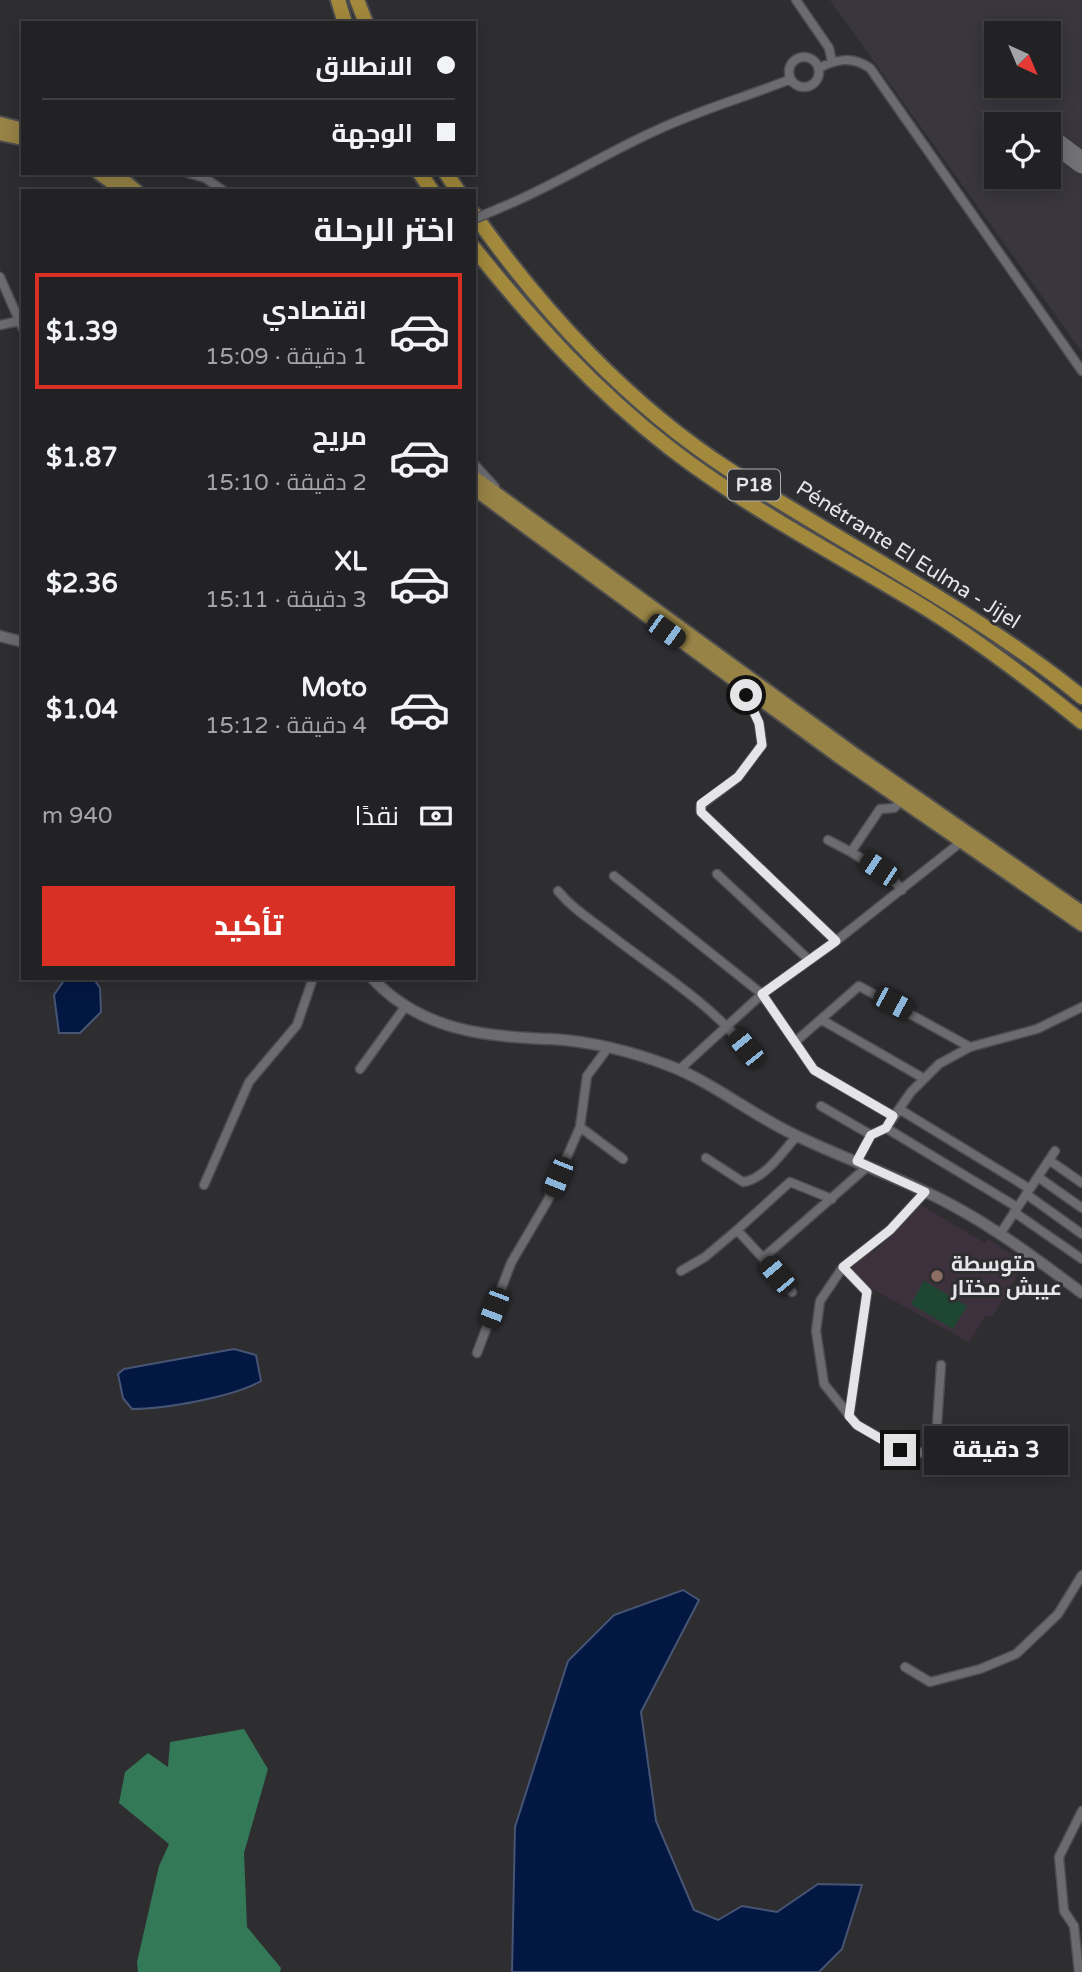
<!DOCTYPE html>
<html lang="ar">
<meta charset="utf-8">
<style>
:root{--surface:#222225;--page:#2a2a2d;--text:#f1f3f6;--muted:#a2a4a7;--line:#3f3f42;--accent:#d93025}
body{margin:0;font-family:"Varela Round",Cairo,sans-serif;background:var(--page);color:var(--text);direction:rtl;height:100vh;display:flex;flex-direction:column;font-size:26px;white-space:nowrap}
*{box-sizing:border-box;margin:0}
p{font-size:23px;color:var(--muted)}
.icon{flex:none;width:38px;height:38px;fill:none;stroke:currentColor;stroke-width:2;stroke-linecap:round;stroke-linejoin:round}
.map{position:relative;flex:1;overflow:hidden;direction:ltr}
.drawer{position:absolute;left:21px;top:189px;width:455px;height:791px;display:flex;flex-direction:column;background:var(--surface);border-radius:0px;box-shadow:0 4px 18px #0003,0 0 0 2px var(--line);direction:rtl}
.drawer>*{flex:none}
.top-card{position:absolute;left:21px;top:21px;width:455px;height:154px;border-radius:0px;box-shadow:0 4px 18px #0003,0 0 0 2px var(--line);direction:rtl;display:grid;align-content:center;height:154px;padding:0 21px;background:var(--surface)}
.needle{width:46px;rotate:136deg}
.tools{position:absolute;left:984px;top:21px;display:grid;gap:14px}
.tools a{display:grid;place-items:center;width:77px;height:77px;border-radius:0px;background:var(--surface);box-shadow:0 4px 18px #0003,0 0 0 2px var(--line);font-size:35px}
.end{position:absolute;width:32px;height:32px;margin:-16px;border:9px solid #e5e4e7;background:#111;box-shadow:0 0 0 4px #111}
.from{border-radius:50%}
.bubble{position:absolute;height:49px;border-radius:0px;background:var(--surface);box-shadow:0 4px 18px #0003,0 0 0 2px var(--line);font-size:23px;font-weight:800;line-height:49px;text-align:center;direction:rtl}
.car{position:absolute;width:21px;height:42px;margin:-21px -10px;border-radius:9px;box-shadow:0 0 5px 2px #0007;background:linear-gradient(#222 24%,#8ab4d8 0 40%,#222 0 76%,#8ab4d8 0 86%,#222 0)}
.top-card b{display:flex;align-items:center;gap:24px;height:66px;font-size:26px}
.top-card b+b{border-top:2px solid var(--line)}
.top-card i{width:18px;height:18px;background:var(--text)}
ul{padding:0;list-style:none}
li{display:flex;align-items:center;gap:21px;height:116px;margin:0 14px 10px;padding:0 7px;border:4px solid transparent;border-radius:0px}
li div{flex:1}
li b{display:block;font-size:26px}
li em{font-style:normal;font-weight:800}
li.on{border-color:var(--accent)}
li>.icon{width:63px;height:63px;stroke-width:1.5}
h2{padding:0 21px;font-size:32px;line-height:84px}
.pay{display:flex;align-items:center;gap:18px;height:77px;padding:0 21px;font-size:26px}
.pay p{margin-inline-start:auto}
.cta{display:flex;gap:14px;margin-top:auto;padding:14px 21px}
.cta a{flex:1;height:80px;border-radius:0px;background:var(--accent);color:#fff;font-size:28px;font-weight:800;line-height:80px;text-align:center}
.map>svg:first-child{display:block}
.built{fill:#39363e;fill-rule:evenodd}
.education{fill:#3e313e}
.green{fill:#1d4733}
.forest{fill:#337857}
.water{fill:#031743;stroke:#475474;stroke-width:2}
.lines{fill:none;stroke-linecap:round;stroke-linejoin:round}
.taxiway{stroke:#727275;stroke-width:21}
.minor-casing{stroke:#4d4c4f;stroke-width:11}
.tertiary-casing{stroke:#4d4c4f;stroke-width:13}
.trunk-casing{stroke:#4d4c4f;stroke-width:16}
.motorway-casing{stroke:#4d4c4f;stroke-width:18}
.minor{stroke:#6c6b6f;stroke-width:8}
.tertiary{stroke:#6c6b6f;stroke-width:10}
.trunk{stroke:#978346;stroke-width:12}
.motorway{stroke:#a2893b;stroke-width:14}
.minor-bridge-casing{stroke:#4d4c4f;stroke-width:11;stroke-linecap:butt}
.minor-bridge{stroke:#6c6b6f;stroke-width:8}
.route{stroke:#e5e4e7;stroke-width:9}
.education-dot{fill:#8d6e63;stroke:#2e2e31;stroke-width:2.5}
.labels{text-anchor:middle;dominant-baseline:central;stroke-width:6;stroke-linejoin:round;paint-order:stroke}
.shield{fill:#2e2e31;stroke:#aeadb0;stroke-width:2}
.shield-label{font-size:19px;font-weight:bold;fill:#e5e4e7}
.street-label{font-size:21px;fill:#e5e4e7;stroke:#2e2e31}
.poi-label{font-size:21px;font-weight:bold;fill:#e5e4e7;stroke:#2e2e31;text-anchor:start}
</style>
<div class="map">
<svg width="1082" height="1972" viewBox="0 0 1082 1972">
<rect width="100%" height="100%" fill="#2e2e31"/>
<path class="built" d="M830 0H1082V352ZM996 33H1048V86H996ZM996 124H1048V177H996Z"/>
<path class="education" d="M921 1205 985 1243 988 1239 1025 1263 992 1317 985 1316 969 1342 863 1284 850 1268 868 1250 874 1252Z"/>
<path class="green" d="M924 1281 967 1306 953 1329 911 1304Z"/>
<path class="forest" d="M244 1729 268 1769 244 1853 247 1927 281 1968 280 1972H138L137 1962 159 1866 169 1844 119 1803 125 1772 148 1753 168 1767 170 1742Z"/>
<path class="water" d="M93 978 100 988 101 1012 80 1033H59L54 995 65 979Z
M234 1349 256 1355 261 1381C234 1397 164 1409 132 1409L123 1398 118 1374 124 1369Z
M683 1590 699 1600 641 1712 656 1821 694 1910 718 1920 742 1906 777 1912 818 1884 862 1885 842 1949 819 1972H512L515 1827 568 1661 614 1615Z"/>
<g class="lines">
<path class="taxiway" d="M1049 138 1082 163"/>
<defs>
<path id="minor" d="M796 0 829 48 832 62
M789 72a15 15 0 1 1 30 0a15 15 0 1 1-30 0Z
M819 68C837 59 852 56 870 68L1082 371
M188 173 205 178 224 191
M500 208C554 186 602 155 655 131 699 110 746 97 791 79
M0 277 23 329
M0 325 19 321
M474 464 495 487
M748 690 746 695 759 723 762 745 738 777 701 805V812L836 941
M828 840 851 852 880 809 894 808 901 801
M851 852 891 877 902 890
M717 874 808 959
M614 876 762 994 814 1070 893 1116
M558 891C571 907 588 918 604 930 652 968 707 1000 746 1048
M822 1020 923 1078
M795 1042 859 986 970 1047
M360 1069 405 1007
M679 1070 762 994 836 941 961 842
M821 1106 871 1135
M899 1109 1030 1189
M580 1127 623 1159
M886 1128 1017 1207
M706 1158 743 1182C765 1179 782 1152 797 1136
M1049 1160 1082 1183
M857 1161 871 1135 886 1128 911 1092 939 1064 970 1047 1037 1029 1082 1007
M1038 1177 1082 1208
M204 1185 249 1082 297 1025 313 978
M925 1192 890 1230 843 1267 820 1301 816 1331 824 1384 857 1425 900 1449 935 1455 941 1365
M1026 1194 1082 1234
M832 1199 790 1182 737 1230 763 1258 868 1166
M1014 1212 1082 1259
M1000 1234 1055 1151
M763 1258 792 1292
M843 1267 867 1292 849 1416
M681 1271 705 1257 737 1230
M477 1353 511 1263 548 1200 580 1127 587 1076 607 1049
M935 1455 945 1454
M905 1667 930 1682 980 1669 1016 1654 1058 1614 1082 1575
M1079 1972 1074 1926 1064 1911 1059 1857 1082 1811"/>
<path id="tertiary" d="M0 636 23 642
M372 978C420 1030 484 1037 551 1039 590 1041 634 1052 670 1066 714 1083 752 1115 795 1135 846 1160 900 1177 950 1204 997 1229 1039 1261 1082 1293"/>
<path id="trunk" d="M0 123 23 129
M0 134 23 139
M98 173 123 191
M116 173 137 191
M474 477 856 755 1082 912
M474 489 839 757 1082 925"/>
<path id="motorway" d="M338 0 345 23
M357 0 366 23
M420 173 432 191
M446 173 458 191
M474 214C543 312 630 406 731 471 848 547 973 609 1082 697
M474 248C533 322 596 391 671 449 748 508 836 554 919 604 975 638 1030 680 1082 722"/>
</defs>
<use href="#minor" class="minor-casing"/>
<use href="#tertiary" class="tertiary-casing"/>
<use href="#trunk" class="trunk-casing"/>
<use href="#motorway" class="motorway-casing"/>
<use href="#minor" class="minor"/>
<use href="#tertiary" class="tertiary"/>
<use href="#trunk" class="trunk"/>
<use href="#motorway" class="motorway"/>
<defs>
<path id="minor-bridge" d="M474 219 500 208"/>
</defs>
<use href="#minor-bridge" class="minor-bridge-casing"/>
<use href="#minor-bridge" class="minor-bridge"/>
</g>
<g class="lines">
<path class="route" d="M746 695 759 723 762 745 738 777 701 804V812L836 941 762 994 814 1070 893 1116 886 1128 871 1135 857 1161 925 1192 890 1230 843 1267 867 1292 849 1416 857 1425 900 1450"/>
</g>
<circle class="education-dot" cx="937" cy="1276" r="7"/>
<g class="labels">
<rect class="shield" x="728" y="469.5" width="52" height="31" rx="5"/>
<g class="shield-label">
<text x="754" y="485">P18</text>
</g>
<g class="street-label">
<text transform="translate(908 555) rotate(32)">Pénétrante El Eulma - Jijel</text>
</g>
<g class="poi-label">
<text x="951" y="1264">متوسطة<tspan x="951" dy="24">عيبش مختار</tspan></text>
</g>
</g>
</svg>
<div class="tools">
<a><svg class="needle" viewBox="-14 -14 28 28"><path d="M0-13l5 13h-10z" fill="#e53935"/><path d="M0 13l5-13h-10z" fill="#a2a4a7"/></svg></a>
<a><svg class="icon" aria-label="locate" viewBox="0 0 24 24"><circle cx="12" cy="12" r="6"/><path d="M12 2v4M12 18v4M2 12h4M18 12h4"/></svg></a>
</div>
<i class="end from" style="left:746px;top:695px"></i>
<i class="end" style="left:900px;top:1450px"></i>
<div class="bubble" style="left:924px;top:1426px;width:144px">3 دقيقة</div>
<i class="car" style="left:666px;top:631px;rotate:126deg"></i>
<i class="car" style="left:879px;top:869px;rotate:304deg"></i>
<i class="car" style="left:893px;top:1003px;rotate:118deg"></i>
<i class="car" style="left:746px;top:1048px;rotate:321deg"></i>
<i class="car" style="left:558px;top:1177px;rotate:202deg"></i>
<i class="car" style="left:777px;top:1275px;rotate:320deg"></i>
<i class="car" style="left:494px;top:1308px;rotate:201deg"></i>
<div class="top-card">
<b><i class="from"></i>الانطلاق</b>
<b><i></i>الوجهة</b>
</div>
<section class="drawer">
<h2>اختر الرحلة</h2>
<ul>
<li class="on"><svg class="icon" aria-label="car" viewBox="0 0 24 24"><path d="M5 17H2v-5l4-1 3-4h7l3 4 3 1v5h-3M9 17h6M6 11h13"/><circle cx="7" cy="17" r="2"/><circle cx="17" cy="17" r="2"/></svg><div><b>اقتصادي</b><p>1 دقيقة · 15:09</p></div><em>$1.39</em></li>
<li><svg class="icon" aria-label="car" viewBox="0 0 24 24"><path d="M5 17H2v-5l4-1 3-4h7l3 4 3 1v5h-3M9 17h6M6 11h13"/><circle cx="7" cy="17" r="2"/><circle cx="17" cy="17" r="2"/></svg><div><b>مريح</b><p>2 دقيقة · 15:10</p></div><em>$1.87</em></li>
<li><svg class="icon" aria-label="car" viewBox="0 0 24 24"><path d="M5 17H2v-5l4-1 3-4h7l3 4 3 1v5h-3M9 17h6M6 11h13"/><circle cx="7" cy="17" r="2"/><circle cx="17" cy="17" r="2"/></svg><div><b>XL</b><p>3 دقيقة · 15:11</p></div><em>$2.36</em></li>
<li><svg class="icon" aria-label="car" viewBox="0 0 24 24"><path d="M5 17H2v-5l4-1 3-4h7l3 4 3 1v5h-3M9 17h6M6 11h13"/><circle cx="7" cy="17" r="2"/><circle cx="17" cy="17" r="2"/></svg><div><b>Moto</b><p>4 دقيقة · 15:12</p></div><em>$1.04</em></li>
</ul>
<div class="pay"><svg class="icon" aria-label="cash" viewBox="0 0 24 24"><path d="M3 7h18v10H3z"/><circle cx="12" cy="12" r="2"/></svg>نقدًا<p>940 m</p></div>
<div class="cta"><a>تأكيد</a></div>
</section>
</div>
